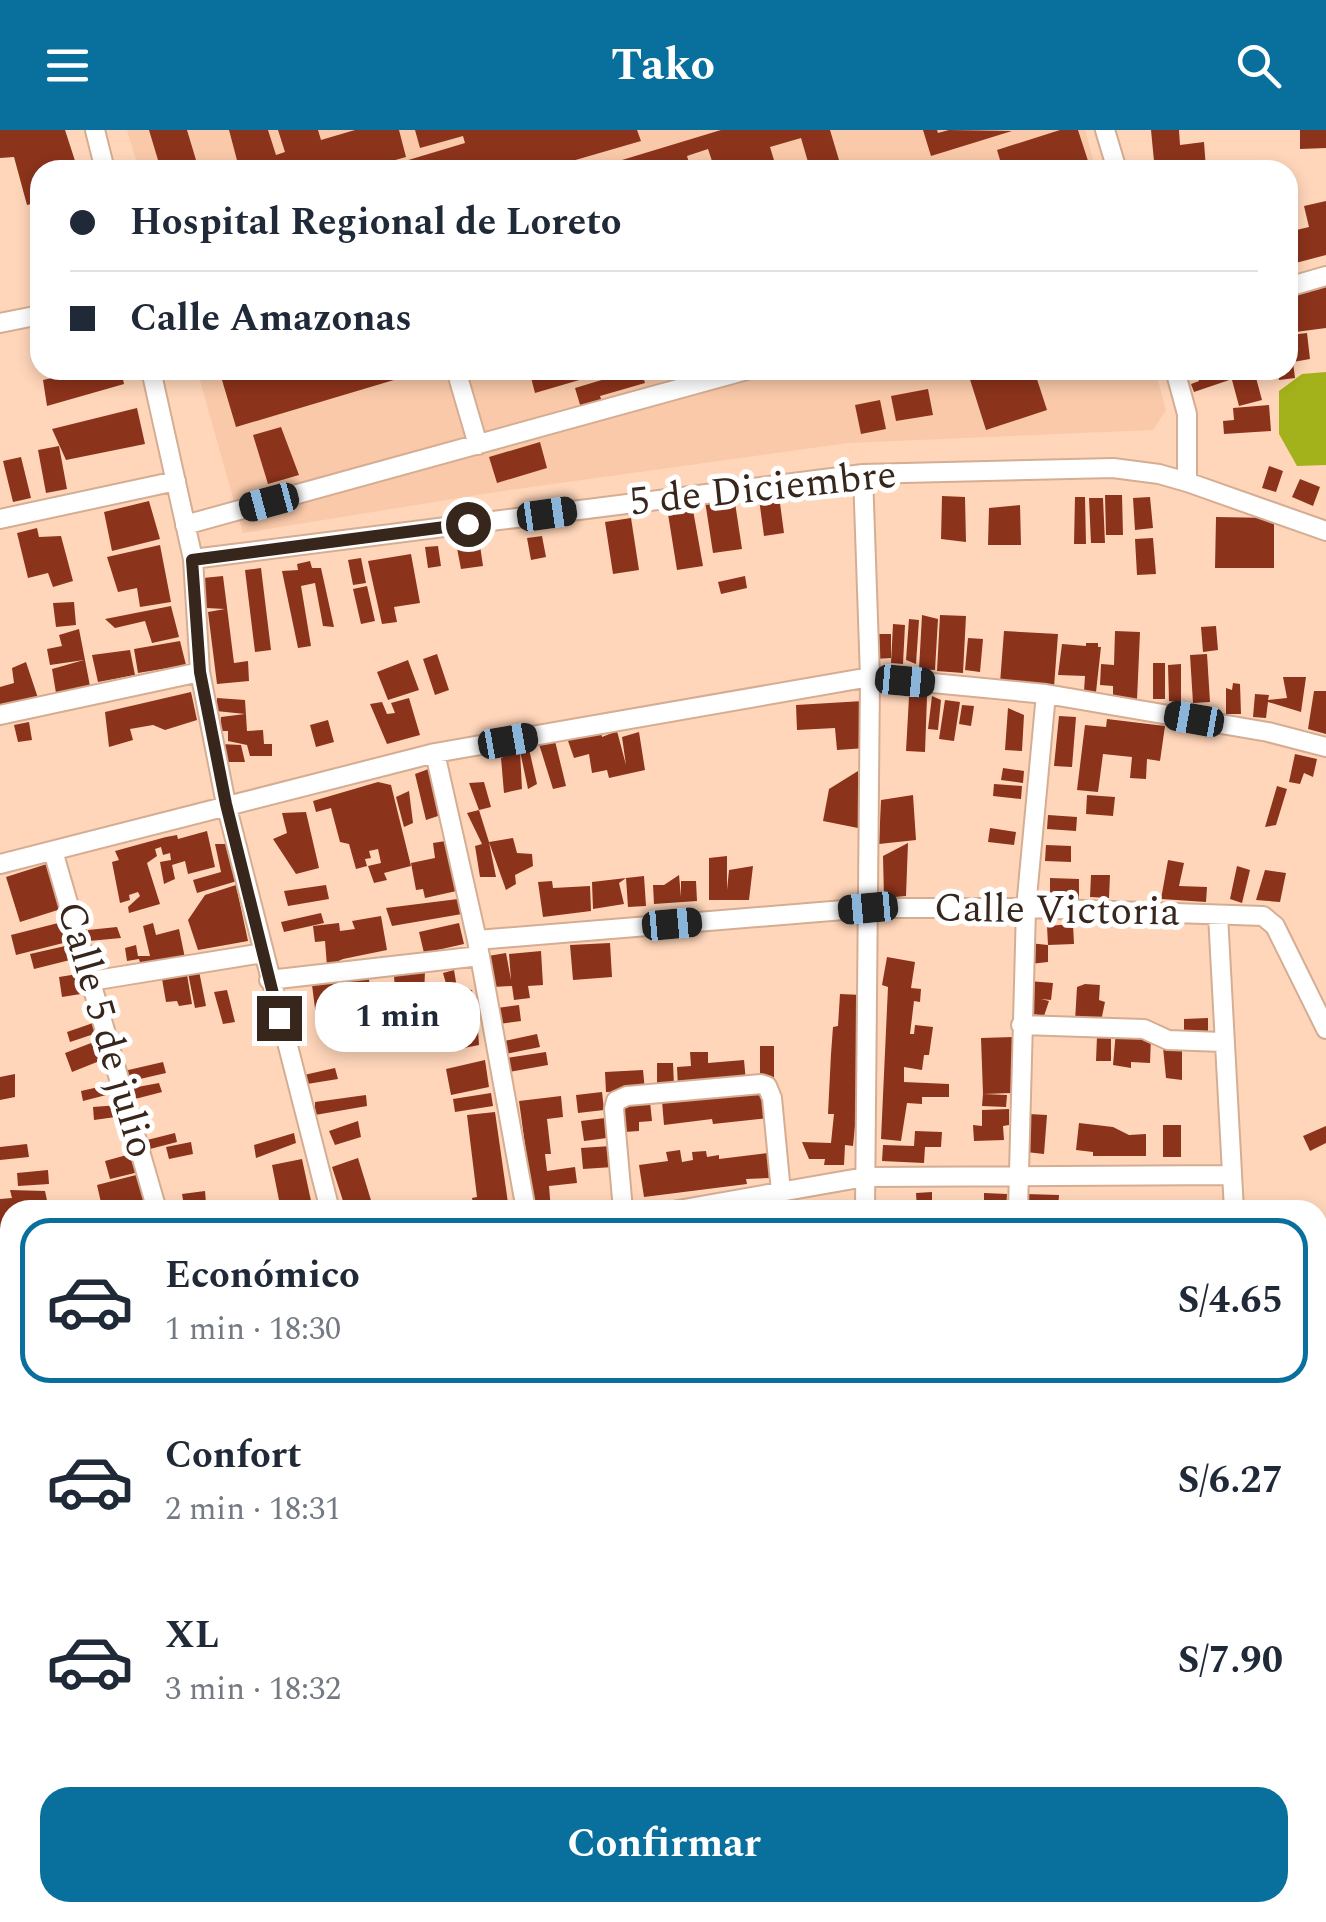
<!DOCTYPE html>
<html lang="es">
<meta charset="utf-8">
<style>
:root{--surface:#fff;--page:#f2f2f3;--text:#1f2937;--muted:#747a83;--line:#e0e1e3;--accent:#09709d}
body{margin:0;font-family:Spectral,serif;background:var(--page);color:var(--text);height:100vh;display:flex;flex-direction:column;font-size:38px;white-space:nowrap}
*{box-sizing:border-box;margin:0}
p{font-size:32px;color:var(--muted)}
.icon{flex:none;width:55px;height:55px;fill:none;stroke:currentColor;stroke-width:2;stroke-linecap:round;stroke-linejoin:round}
.map{position:relative;flex:1;overflow:hidden}
.panel{position:absolute;left:0px;top:1070px;width:1328px;height:722px;display:flex;flex-direction:column;background:var(--surface);border-radius:30px 30px 0 0;box-shadow:0 5px 15px #0003}
.panel>*{flex:none}
.guide{position:absolute;left:30px;top:30px;width:1268px;height:220px;border-radius:30px;box-shadow:0 5px 15px #0003;display:grid;align-content:center;height:220px;padding:0 40px;background:var(--surface)}
.end{position:absolute;width:45px;height:45px;margin:-22px;border:12px solid #36261c;background:#fff;box-shadow:0 0 0 5px #fff}
.from{border-radius:50%}
.bubble{position:absolute;height:70px;border-radius:30px;background:var(--surface);box-shadow:0 5px 15px #0003;font-size:32px;font-weight:700;line-height:70px;text-align:center}
.car{position:absolute;width:30px;height:60px;margin:-30px -15px;border-radius:12px;box-shadow:0 0 8px 2px #0007;background:linear-gradient(#222 24%,#8ab4d8 0 40%,#222 0 76%,#8ab4d8 0 86%,#222 0)}
.guide b{display:flex;align-items:center;gap:35px;height:95px;font-size:38px}
.guide b+b{border-top:2px solid var(--line)}
.guide i{width:25px;height:25px;background:var(--text)}
ul{padding:18px 0 0;list-style:none}
li{display:flex;align-items:center;gap:30px;height:165px;margin:0 20px 15px;padding:0 20px;border:5px solid transparent;border-radius:30px}
li div{flex:1}
li b{display:block;font-size:38px}
li em{font-style:normal;font-weight:700}
li.active{border-color:var(--accent)}
li>.icon{width:90px;height:90px;stroke-width:1.5}
.cta{display:flex;gap:20px;margin-top:auto;padding:20px 40px}
.cta a{flex:1;height:115px;border-radius:30px;background:var(--accent);color:#fff;font-size:40px;font-weight:700;line-height:115px;text-align:center}
header{display:flex;justify-content:space-between;align-items:center;height:130px;padding:0 40px;background:var(--accent);color:#fff;font-size:45px;font-weight:700}
.map>svg:first-child{display:block}
.built{fill:#f9c9a9}
.forest{fill:#a3b11b}
.building{fill:#8c331b}
.lines{fill:none;stroke-linecap:round;stroke-linejoin:round}
.minor-casing{stroke:#d5ad92;stroke-width:22}
.minor{stroke:#fff;stroke-width:18}
.route{stroke:#36261c;stroke-width:12}
.labels{text-anchor:middle;dominant-baseline:central;stroke-width:10;stroke-linejoin:round;paint-order:stroke}
.street-label{font-size:40px;fill:#36261c;stroke:#fff}
</style>
<header><svg class="icon" aria-label="menu" viewBox="0 0 24 24"><path d="M4 6h16M4 12h16M4 18h16"/></svg>Tako<svg class="icon" aria-label="search" viewBox="0 0 24 24"><circle cx="10" cy="10" r="6"/><path d="M15 15l6 6"/></svg></header>
<div class="map">
<svg width="1326" height="1792" viewBox="0 0 1326 1792">
<rect width="100%" height="100%" fill="#ffd6ba"/>
<path class="built" d="M127 0H1085L1096 40H139Z
M197 240H1155L1166 280 1153 300 848 313 496 362 243 403Z"/>
<path class="forest" d="M1326 242V335L1297 336 1279 304V261L1302 244Z"/>
<path class="building" d="M0 0H65L78 40H40V72L27 75 14 27 0 28Z
M149 0H187L199 40H161Z
M229 0H268L276 25 285 22 278 0H318L321 10 355 0H399L406 27 360 40H222L238 34Z
M415 0H637L641 11 541 40H375L465 13 463 6 420 18Z
M721 0H830L842 40H784L808 32 801 8 770 17 777 40H715L708 19 687 26 691 40H589Z
M923 0H937L938 3 949 0 1012 1 931 26Z
M1060 0H1078L1091 40H1003L997 20Z
M1151 0H1179L1180 15 1204 12 1206 39 1149 40 1148 31H1154Z
M1300 0H1326V18L1300 19Z
M1326 71V125L1288 135V102L1309 97 1304 76Z
M1326 152V198L1288 203V164L1320 159 1319 153Z
M1307 203 1310 229 1293 232 1295 248 1279 250 1278 240H1288V222L1292 221 1290 205Z
M67 240H121L124 254 47 276 43 250 69 244Z
M219 240H259L262 247 286 240 424 241 236 297Z
M529 240H609L610 241 535 263Z
M635 240H641L645 253 600 266 602 272 581 278 575 258Z
M967 240H1034L1047 280 986 300Z
M1195 240H1213L1214 243 1243 240 1244 245 1194 262 1191 254 1199 251Z
M1255 244 1262 270 1239 276 1232 250Z
M928 259 933 285 896 291 891 266Z
M880 270 886 299 861 304 855 275Z
M1269 275 1271 301 1224 304 1223 291 1234 290 1233 278Z
M137 278 145 314 66 330 52 299Z
M281 297 299 345 268 354 253 305Z
M540 312 547 338 497 353 489 327Z
M59 316 67 359 46 363 38 320Z
M21 327 31 368 13 372 3 331Z
M1269 336 1283 341 1276 362 1262 358Z
M1300 349 1320 357 1313 376 1292 367Z
M1105 365H1122L1123 405H1106Z
M734 366 742 419 713 423 705 371Z
M779 366 784 403 764 406 759 369Z
M942 366 965 367 966 412 941 409Z
M1075 367H1085L1086 414H1074Z
M1150 367 1153 398 1135 400 1133 368Z
M1089 368H1103L1105 413H1091Z
M149 371 160 409 112 421 104 382Z
M1020 375 1021 415H988L989 378Z
M693 380 703 436 677 440 668 384Z
M1216 387 1274 388V438H1215Z
M631 388 639 440 613 444 605 392Z
M37 398 39 407 61 406 73 451 53 457 48 443 28 448 17 403Z
M542 406 546 427 531 430 527 408Z
M1153 408 1156 444 1137 445 1135 409Z
M479 409 483 436 461 439 456 413Z
M160 415 171 472 140 477 137 458 118 462 107 427Z
M438 416 441 436 428 438 425 417Z
M411 424 420 473 394 477 397 492 382 494 368 431Z
M361 428 366 453 353 455 348 430Z
M310 431 312 438H321L334 497 323 496 315 453 301 456 311 516 298 518 282 441 298 440 297 434Z
M261 438 271 520 255 522 245 440Z
M223 446 234 533 248 531 249 551 217 554 208 482 225 479 206 478 203 448Z
M745 446 747 458 721 464 718 452Z
M367 456 375 491 361 494 353 459Z
M74 472 76 495 56 497 53 473Z
M171 476 179 507 152 513 145 491 115 498 105 489Z
M922 485 938 489 935 540 919 539Z
M940 485 966 486 963 543 937 541Z
M909 489 919 490 916 534 906 530Z
M893 494 905 495 903 534 891 533Z
M1216 496 1218 520 1203 522 1201 497Z
M79 499 90 556 56 563 52 539 84 530 50 535 47 519 62 516 59 505Z
M1004 501 1058 504 1054 557 1000 553Z
M1115 501 1140 502 1137 570 1113 569V556L1100 555 1101 534 1114 535Z
M875 504H891V528L875 529Z
M968 508 983 509 980 542 965 540Z
M180 511 186 535 138 543 134 519Z
M1086 513H1098V517H1101L1096 562 1084 561 1085 546 1058 545 1062 514 1086 516Z
M130 520 135 545 98 552 92 525Z
M437 524 449 560 435 565 423 529Z
M1207 524 1210 572 1193 573 1190 525Z
M408 530 419 560 388 570 377 542Z
M26 532 38 568 0 575V557L14 553 12 538Z
M1153 533H1165V569H1153Z
M1181 534V573L1169 571 1168 535Z
M1283 547H1306L1301 582 1268 572 1266 588 1253 587 1255 564 1269 565 1268 570 1287 568Z
M1233 553 1240 554 1241 584H1226V558L1232 560Z
M1314 561H1326V604L1308 599Z
M191 562 197 590 165 600 153 595 130 599 133 610 109 617 105 582Z
M932 566 941 570 938 600 928 599Z
M909 567H927L925 622 906 621Z
M217 568 245 570 247 601 263 600 264 614H272V626H250L247 615 228 611V601H220L221 587 245 584 216 581Z
M409 568 420 605 387 614 370 574 382 572 387 584 395 583 391 573Z
M945 570 960 572 954 611 939 609Z
M863 571 866 618 837 620 835 598 797 600 796 575Z
M962 575 974 576 971 596 959 594Z
M1008 578 1024 585 1022 621 1005 620Z
M1059 586 1076 587 1072 637 1054 636Z
M1107 589 1165 596 1160 631 1147 629 1146 649 1130 648 1132 627 1103 624 1098 662 1077 660 1085 595 1106 597Z
M328 590 334 612 316 617 310 595Z
M29 592 32 610 18 612 14 595Z
M601 600 602 607 617 601 626 635 622 607 639 602 645 640 609 648 607 640 592 643 589 624 574 628 567 608Z
M555 611 566 656 553 659 539 614Z
M220 614 241 615 245 632H220Z
M529 619 537 654 528 659 520 621 522 659 504 663 501 628 520 621Z
M1295 624 1317 629 1313 647 1304 643 1300 654 1289 652Z
M434 637 444 684 426 690 415 644Z
M1003 638 1024 641 1023 653 1001 650Z
M858 641 863 699 823 691 829 659Z
M378 652 391 655 411 736 384 743 387 750 374 753 368 736 381 733 378 719 369 721 371 728 365 729 367 736 356 739 349 714 340 712 331 678 316 682 313 671Z
M484 652 491 677 479 680 489 712 496 747H480L475 716 482 714 467 683 479 680 469 653Z
M994 654 1022 656 1021 669 993 666Z
M1277 656 1287 659 1276 695 1265 697Z
M409 661 413 693 404 697 396 667Z
M913 665 916 710 879 714 881 670Z
M1087 665 1115 667 1113 686 1086 684Z
M306 682 319 738 296 744 273 709 287 703 282 683Z
M1048 685 1077 687 1076 701 1047 699Z
M990 698 1016 702 1014 715 988 712Z
M207 701 215 737 188 744 185 731 172 735 175 749 164 754 160 732 171 730 170 723 163 725 161 717 155 719 157 726 147 733 160 774 129 783 128 777 140 766 138 762 129 765 130 770 120 773 112 732 119 730 115 721 166 707 177 705 178 709Z
M513 708 517 723 532 724 533 736 515 745 516 754 506 760 489 712Z
M452 710 461 760 425 768 423 759 416 760 411 733 435 728 433 713Z
M908 713 906 766 884 768 883 726Z
M215 714H231L237 751 197 763 193 750 221 742Z
M1046 715 1071 716V732L1045 731Z
M727 726V760L729 740 753 736 749 770H709V728Z
M1168 730 1184 733 1179 756 1207 757 1206 772 1161 769Z
M50 733 64 778 20 792 6 747Z
M1237 736 1250 740 1242 773 1230 769Z
M1265 740 1286 743 1280 772 1256 770Z
M679 745 681 767V751H696L697 771 654 774 653 755H664Z
M1091 745H1110L1109 768 1090 767Z
M644 746 646 776 628 777 626 748Z
M626 748 619 753 624 774 593 779 592 752Z
M1050 748 1079 749V772L1050 770Z
M552 751 553 758 590 756 591 781 543 787 538 752Z
M236 755 248 811 198 820 188 790 205 765Z
M326 755 329 769 288 776 284 761Z
M458 769 462 784 392 796 386 778Z
M321 783 324 793 284 802 281 792Z
M381 786 387 820 343 829 327 836 325 811 315 812 313 796 339 793 340 801 355 799 352 791Z
M70 790 75 810 16 825 11 805Z
M153 793 156 805 179 799 185 828 141 836 139 829 127 831 125 818 136 815 138 826H150L143 796Z
M459 793 464 814 424 823 419 802Z
M1073 794 1074 814 1048 815V832L1030 834 1029 813 1048 815 1047 796Z
M117 797 121 808 89 811 88 800Z
M610 813 612 847 573 850 570 815Z
M74 814 78 828 34 839 30 824Z
M541 821 543 855 528 856 530 868 514 870 512 856 493 857 488 826 506 823 511 850 509 824Z
M887 827 915 832 911 858 921 859 920 872 914 871 910 904H914L915 895 933 897 929 925H924L922 940 904 937V952L949 954V967H922V974L907 973 901 1011 881 1009 888 857 882 855Z
M186 839 192 874 179 876 177 871 166 872 161 843Z
M454 840 457 858 472 860 474 876 422 884 420 874 436 869 433 859 447 857 443 843Z
M199 841 206 876 195 878 188 843Z
M425 841 424 866 396 872 394 846Z
M84 843 87 863 62 867 59 847Z
M369 849 374 911 351 914 348 880 316 886 312 855Z
M1029 851 1053 853 1051 870 1041 869 1049 871 1044 886 1027 883Z
M1085 854 1100 855 1099 870 1105 872 1100 896 1075 891 1077 857Z
M227 860 235 892 223 894 214 862Z
M840 864 862 865 856 986 853 1016 845 1015 844 1035H824L825 1029H809L802 1012 831 1013 834 984H828L831 924 833 897 838 896Z
M519 875 521 891 499 894 497 878Z
M477 885 479 915 449 921 446 903 432 904 429 893Z
M1208 888V907L1184 908V889Z
M93 893 97 903 70 912 67 902Z
M1116 901 1151 907 1150 933 1131 932V938L1113 935Z
M537 904 540 917 506 924 504 911Z
M1097 906H1111V931H1096Z
M1013 907 1016 944H1012V963L983 964 981 908Z
M99 910 107 928 72 942 65 923Z
M760 916H774V948H760Z
M1182 916V950L1166 948 1163 917Z
M546 922 548 935 509 942 507 928Z
M690 922H708V933L744 930 746 952 678 957 677 937 691 936Z
M485 930 489 957 451 965 446 939Z
M163 932 166 943 127 952 124 941Z
M657 933H673L674 956H657Z
M335 938 338 949 307 954 304 945Z
M643 940 645 961 606 962 605 942Z
M15 944V967L0 970V947Z
M159 953 162 962 135 969 132 958Z
M112 954 114 963 83 971 81 961Z
M764 956 768 988 713 994 712 989 664 995 662 971Z
M602 962 604 980 578 983 576 965Z
M491 963 493 976 455 982 453 969Z
M983 964 1007 965 1006 977 982 976Z
M366 965 367 976 315 985V972Z
M561 966 563 987 547 989 551 1024H545L547 1041 575 1037 577 1053 549 1056 551 1080H534L519 971Z
M650 972 652 991 639 992V1001L624 1002 622 976Z
M119 975 123 986 94 990 93 977Z
M1009 979V995L1003 996 1004 1010 974 1011 973 995 982 996V980Z
M495 982 509 1080H474L472 1068 477 1067 467 985Z
M1029 984 1047 985 1044 1024 1026 1022Z
M605 988 607 1008 584 1011 581 991Z
M358 991 361 1007 335 1015 329 1001Z
M1079 993 1113 997 1129 1005 1146 1004V1026H1093V1022L1076 1020Z
M1163 995H1181V1027H1163Z
M1326 996V1013L1310 1021 1303 1006Z
M915 1001 942 1002 941 1017H925L924 1033 882 1031 883 1015 914 1016Z
M175 1003 177 1012 150 1019 147 1010Z
M294 1003 296 1013 256 1028 254 1015Z
M191 1012 193 1024 169 1029 166 1017Z
M27 1014 29 1027 0 1030V1017Z
M611 1016 613 1037 583 1039 581 1018Z
M680 1020 682 1032 693 1030 692 1022 706 1021 707 1027 719 1025V1029L768 1023 770 1048 746 1049 747 1054 644 1067 639 1035 668 1031 666 1022Z
M134 1023 139 1042 110 1049 105 1031Z
M358 1028 374 1080H346L332 1037Z
M302 1029 313 1080H281L272 1035Z
M48 1040 49 1054 18 1056 17 1043Z
M140 1044 148 1080H127L124 1071 102 1077 97 1055Z
M10 1060 45 1061 48 1075 14 1078 10 1080V1097L0 1098V1069L12 1068Z
M205 1061 206 1073 184 1076 182 1064Z
M932 1062V1080H917L916 1063Z
M984 1063 1007 1064 1006 1080 984 1078Z
M1026 1064 1059 1065 1058 1080H1025Z
M0 1453H9V1486L0 1487Z
M10 1507V1538L0 1541V1508Z
M886 1782H924V1792H887Z"/>
<g class="lines">
<defs>
<path id="minor" d="M95 0 105 40
M1105 0 1117 40
M1288 157 1326 146
M0 193 40 185
M151 240 193 429 200 542 226 674 330 1080
M456 240 478 315
M1175 240 1187 284V352
M863 344 870 547 865 1080
M0 389 176 351
M185 395 747 240
M193 429 863 344 1113 338 1159 344 1187 352 1326 401
M0 585 200 542
M435 623 477 810 526 1080
M53 721 157 1080
M0 734 435 623 870 547 1046 564 1268 602 1326 617
M1218 785 1234 1080
M477 810 868 778H1026L1263 786 1275 796 1326 899
M269 850 480 826
M91 851 263 823
M1021 895 1144 899 1168 910 1222 912
M623 1080 614 979 616 971 627 966 761 954 767 956 772 968 781 1062
M678 1080 865 1047 1232 1045
M1018 1080 1026 778 1046 564
M0 1189H10
M1318 1294 1326 1296
M0 1303 10 1375
M1318 1543 1326 1544
M0 1773 10 1772
M77 1782 79 1792
M352 1782 355 1792
M517 1782 521 1792
M670 1782 673 1792
M870 1782V1792
M1029 1782V1792
M1254 1782V1792"/>
</defs>
<use href="#minor" class="minor-casing"/>
<use href="#minor" class="minor"/>
</g>
<g class="lines">
<path class="route" d="M279 888 226 674 200 542 192 430 468 394"/>
</g>
<g class="labels">
<g class="street-label">
<text transform="translate(763 359) rotate(-6)">5 de Diciembre</text>
<text transform="translate(1057 781) rotate(1)">Calle Victoria</text>
<text transform="translate(105 900) rotate(74)">Calle 5 de julio</text>
</g>
</g>
</svg>
<i class="end from" style="left:468px;top:394px"></i>
<i class="end" style="left:279px;top:888px"></i>
<div class="bubble" style="left:315px;top:852px;width:165px">1 min</div>
<i class="car" style="left:269px;top:372px;rotate:255deg"></i>
<i class="car" style="left:547px;top:384px;rotate:82deg"></i>
<i class="car" style="left:905px;top:551px;rotate:95deg"></i>
<i class="car" style="left:1194px;top:589px;rotate:280deg"></i>
<i class="car" style="left:508px;top:611px;rotate:80deg"></i>
<i class="car" style="left:868px;top:778px;rotate:265deg"></i>
<i class="car" style="left:672px;top:794px;rotate:85deg"></i>
<div class="guide">
<b><i class="from"></i>Hospital Regional de Loreto</b>
<b><i></i>Calle Amazonas</b>
</div>
<section class="panel">
<ul>
<li class="active"><svg class="icon" aria-label="car" viewBox="0 0 24 24"><path d="M5 17H2v-5l4-1 3-4h7l3 4 3 1v5h-3M9 17h6M6 11h13"/><circle cx="7" cy="17" r="2"/><circle cx="17" cy="17" r="2"/></svg><div><b>Económico</b><p>1 min · 18:30</p></div><em>S/4.65</em></li>
<li><svg class="icon" aria-label="car" viewBox="0 0 24 24"><path d="M5 17H2v-5l4-1 3-4h7l3 4 3 1v5h-3M9 17h6M6 11h13"/><circle cx="7" cy="17" r="2"/><circle cx="17" cy="17" r="2"/></svg><div><b>Confort</b><p>2 min · 18:31</p></div><em>S/6.27</em></li>
<li><svg class="icon" aria-label="car" viewBox="0 0 24 24"><path d="M5 17H2v-5l4-1 3-4h7l3 4 3 1v5h-3M9 17h6M6 11h13"/><circle cx="7" cy="17" r="2"/><circle cx="17" cy="17" r="2"/></svg><div><b>XL</b><p>3 min · 18:32</p></div><em>S/7.90</em></li>
</ul>
<div class="cta"><a>Confirmar</a></div>
</section>
</div>
